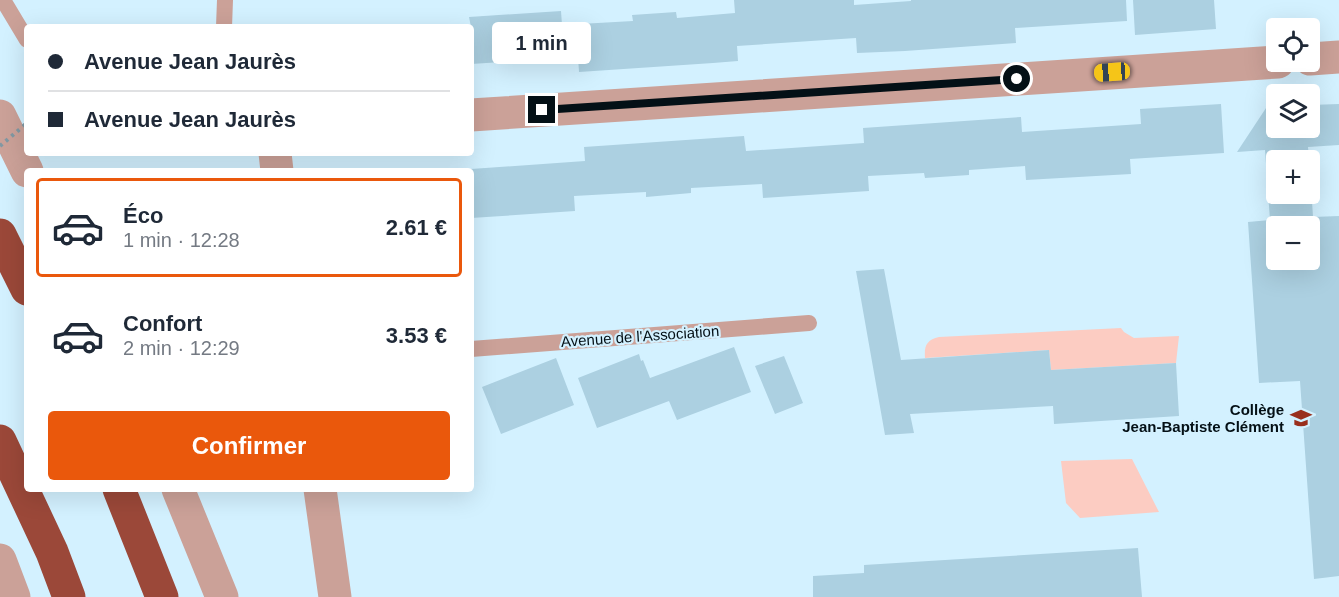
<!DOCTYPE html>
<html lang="fr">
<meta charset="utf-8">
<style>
:root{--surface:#fff;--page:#f6f6f7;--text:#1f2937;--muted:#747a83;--line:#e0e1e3;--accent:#ea580c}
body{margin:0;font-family:Helvetica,sans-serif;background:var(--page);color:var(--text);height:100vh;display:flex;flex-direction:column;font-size:22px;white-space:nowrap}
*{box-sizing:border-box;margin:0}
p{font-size:20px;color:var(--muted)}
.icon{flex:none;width:33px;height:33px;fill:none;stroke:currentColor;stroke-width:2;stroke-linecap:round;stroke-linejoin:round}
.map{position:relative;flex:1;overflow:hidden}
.sheet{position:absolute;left:24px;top:168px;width:450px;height:324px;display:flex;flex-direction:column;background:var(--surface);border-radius:6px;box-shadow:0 6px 24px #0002}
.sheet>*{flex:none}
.banner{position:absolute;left:24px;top:24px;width:450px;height:132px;border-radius:6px;box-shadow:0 6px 24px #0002;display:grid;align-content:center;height:132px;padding:0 24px;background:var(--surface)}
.buttons{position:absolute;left:1266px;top:18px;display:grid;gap:12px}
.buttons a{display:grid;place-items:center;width:54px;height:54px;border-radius:6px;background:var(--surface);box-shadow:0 6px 24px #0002;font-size:30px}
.end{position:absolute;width:27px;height:27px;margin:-14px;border:8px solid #041016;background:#fff;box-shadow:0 0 0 3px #fff}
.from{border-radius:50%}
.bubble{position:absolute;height:42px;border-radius:6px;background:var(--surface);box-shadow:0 6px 24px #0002;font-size:20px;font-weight:700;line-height:42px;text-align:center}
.car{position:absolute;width:18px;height:36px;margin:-18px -9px;border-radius:8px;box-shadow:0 0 4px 2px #0007;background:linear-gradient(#f5c518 24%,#345 0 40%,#f5c518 0 76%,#345 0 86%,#f5c518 0)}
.banner b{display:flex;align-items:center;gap:21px;height:57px;font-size:22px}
.banner b+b{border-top:2px solid var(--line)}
.banner i{width:15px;height:15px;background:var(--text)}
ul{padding:10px 0 0;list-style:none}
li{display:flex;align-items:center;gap:18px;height:99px;margin:0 12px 9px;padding:0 12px;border:3px solid transparent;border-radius:6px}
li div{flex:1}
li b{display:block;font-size:22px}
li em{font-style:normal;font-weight:700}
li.on{border-color:var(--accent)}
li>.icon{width:54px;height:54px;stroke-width:1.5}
.cta{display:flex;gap:12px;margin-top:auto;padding:12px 24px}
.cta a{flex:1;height:69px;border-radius:6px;background:var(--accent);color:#fff;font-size:24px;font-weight:700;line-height:69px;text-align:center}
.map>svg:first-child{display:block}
.green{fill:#fcccc2}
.building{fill:#acd0e1;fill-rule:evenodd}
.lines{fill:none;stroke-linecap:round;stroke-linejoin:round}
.service{stroke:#cba198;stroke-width:16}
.minor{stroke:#cba198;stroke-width:33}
.tertiary{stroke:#cba198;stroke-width:33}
.motorway{stroke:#9b4839;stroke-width:33}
.path-bridge{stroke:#8198a3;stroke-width:4;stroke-dasharray:3 4.5;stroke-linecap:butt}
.route{stroke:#041016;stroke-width:8}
.labels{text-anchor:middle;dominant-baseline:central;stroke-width:4.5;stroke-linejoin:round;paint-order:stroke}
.street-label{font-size:15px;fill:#041016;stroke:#d3f1ff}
.poi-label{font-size:15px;font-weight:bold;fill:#041016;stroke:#d3f1ff;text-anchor:end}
</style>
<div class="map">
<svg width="1339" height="597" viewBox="0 0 1339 597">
<rect width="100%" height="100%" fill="#d3f1ff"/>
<path class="green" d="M1121 328 1124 332 1134 338 1179 336 1176 363 1051 370 1049 350 925 358C924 345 927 340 939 337Z
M1132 459 1159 512 1080 518 1066 503 1061 461Z"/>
<path class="building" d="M734 0H854V5L911 1V0H1126L1127 21 1015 28 1016 43 905 51 857 53 856 38 737 46 738 61 713 63 579 72 578 57 471 64V27L469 17 561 11 562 25 633 21 632 15 676 12 677 18 735 13Z
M1133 0H1214L1216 29 1135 35Z
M1221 104 1224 153 1130 159 1131 174 1026 180 1025 166 969 170V175L925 178 924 173 868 176 869 191 763 198 762 184 691 188V193L646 197V192L574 196 575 211 471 218V169L585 161 584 147 744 136 746 151 864 143 863 128 993 119 1021 117 1022 132 1141 124 1140 109Z
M1339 104V145L1308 147 1309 160H1276V194H1310V169L1313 217 1339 216V576L1314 579 1300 381 1259 383 1248 222 1270 220 1265 150 1237 152 1266 108 1276 107V128H1310V105ZM1276 226H1310V260H1276Z
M884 269 901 360 1049 350 1051 370 1176 363 1179 416 1054 424 1053 406 910 414 914 433 885 435 856 271Z
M734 347 751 392 677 420 669 401 597 428 578 378 639 354 641 361 643 360 650 378Z
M784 356 803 403 775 414 755 366Z
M556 358 574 405 501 434 482 387Z
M1138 548 1142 597H813V576L864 573V565Z"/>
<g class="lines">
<path class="service" d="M3 0 27 40
M224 27 225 0
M471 349 809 323"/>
<path class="minor" d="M1310 59 1339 57
M471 115 1278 62
M275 153 277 171
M320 489 335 597"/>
<path class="tertiary" d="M0 116 27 171
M178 489 222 597
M0 560 14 597"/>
<path class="motorway" d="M0 235 27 289
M0 441 52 552 69 597
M119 489 162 597"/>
<path class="path-bridge" d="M0 146 27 123"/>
</g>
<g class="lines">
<path class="route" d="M542 110 1017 79"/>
</g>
<defs>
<symbol id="school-bare" viewBox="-9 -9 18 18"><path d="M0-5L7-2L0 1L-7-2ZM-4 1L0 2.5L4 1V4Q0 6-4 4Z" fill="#992f1d" stroke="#d3f1ff" stroke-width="2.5" paint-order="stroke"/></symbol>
</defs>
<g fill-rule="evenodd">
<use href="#school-bare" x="1286" y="403" width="30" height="30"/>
</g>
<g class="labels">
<g class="street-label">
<text transform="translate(640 336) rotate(-4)">Avenue de l'Association</text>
</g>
<g class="poi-label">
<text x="1284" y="409">Collège<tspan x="1284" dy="17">Jean-Baptiste Clément</tspan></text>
</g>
</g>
</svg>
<div class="buttons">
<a><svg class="icon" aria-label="locate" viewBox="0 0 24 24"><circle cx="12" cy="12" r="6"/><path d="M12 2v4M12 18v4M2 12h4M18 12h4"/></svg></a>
<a><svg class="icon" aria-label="layers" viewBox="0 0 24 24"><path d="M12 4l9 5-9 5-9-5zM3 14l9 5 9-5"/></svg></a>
<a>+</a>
<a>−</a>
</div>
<i class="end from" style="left:1017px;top:79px"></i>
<i class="end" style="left:542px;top:110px"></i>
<div class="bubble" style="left:492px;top:22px;width:99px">1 min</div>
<i class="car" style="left:1112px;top:72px;rotate:266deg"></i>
<div class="banner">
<b><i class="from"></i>Avenue Jean Jaurès</b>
<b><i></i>Avenue Jean Jaurès</b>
</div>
<section class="sheet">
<ul>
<li class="on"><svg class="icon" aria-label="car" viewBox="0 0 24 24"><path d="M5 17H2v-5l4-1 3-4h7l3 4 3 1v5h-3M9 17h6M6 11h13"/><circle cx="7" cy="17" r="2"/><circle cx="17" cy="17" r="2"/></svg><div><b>Éco</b><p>1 min · 12:28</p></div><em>2.61 €</em></li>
<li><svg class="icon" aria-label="car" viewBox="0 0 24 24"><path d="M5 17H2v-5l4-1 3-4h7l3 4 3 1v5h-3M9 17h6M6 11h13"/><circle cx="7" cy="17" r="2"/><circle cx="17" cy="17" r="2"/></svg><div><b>Confort</b><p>2 min · 12:29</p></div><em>3.53 €</em></li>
</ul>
<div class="cta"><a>Confirmer</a></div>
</section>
</div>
